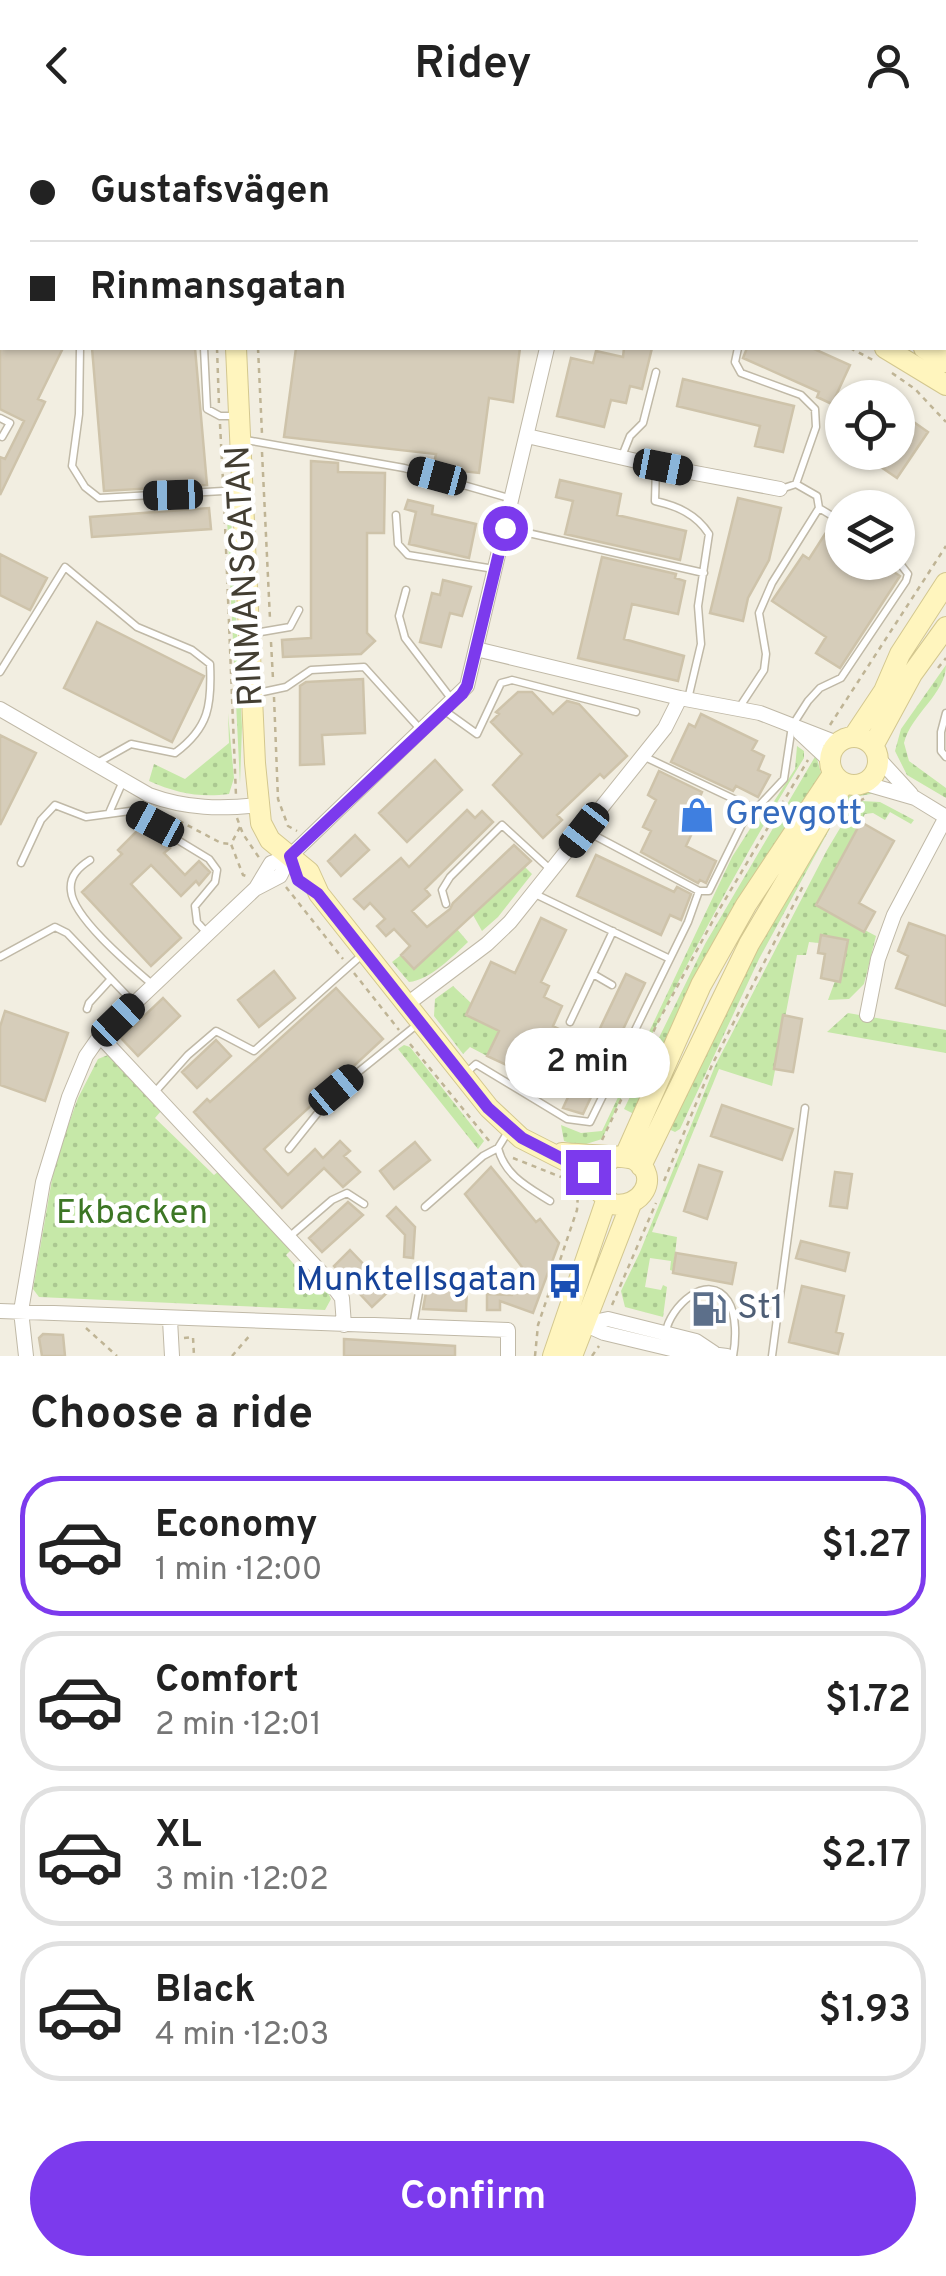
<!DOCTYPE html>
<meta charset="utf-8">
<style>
:root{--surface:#fff;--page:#f2f2f2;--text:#222;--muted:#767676;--line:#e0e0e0;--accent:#7c3aed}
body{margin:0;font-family:Overpass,sans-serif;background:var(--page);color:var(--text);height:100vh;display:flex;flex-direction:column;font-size:38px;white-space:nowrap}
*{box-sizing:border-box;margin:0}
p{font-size:32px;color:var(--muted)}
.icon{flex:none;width:55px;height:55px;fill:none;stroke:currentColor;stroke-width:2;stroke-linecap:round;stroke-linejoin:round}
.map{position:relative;height:1226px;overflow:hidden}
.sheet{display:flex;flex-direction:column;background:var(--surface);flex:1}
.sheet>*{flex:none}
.hud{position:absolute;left:0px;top:0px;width:948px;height:220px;box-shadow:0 2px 8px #0004;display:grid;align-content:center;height:220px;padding:0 30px;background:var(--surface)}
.buttons{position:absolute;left:825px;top:250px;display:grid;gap:20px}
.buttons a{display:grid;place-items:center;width:90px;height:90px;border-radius:50%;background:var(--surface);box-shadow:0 2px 8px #0004;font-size:50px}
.end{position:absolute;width:45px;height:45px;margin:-22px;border:12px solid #7c3aed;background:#fff;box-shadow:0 0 0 5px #fff}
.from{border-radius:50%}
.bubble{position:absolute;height:70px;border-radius:35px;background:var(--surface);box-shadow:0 2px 8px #0004;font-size:32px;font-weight:600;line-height:70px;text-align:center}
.car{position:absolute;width:30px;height:60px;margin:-30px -15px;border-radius:12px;box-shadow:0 0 8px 2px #0007;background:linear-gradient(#222 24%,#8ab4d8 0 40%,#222 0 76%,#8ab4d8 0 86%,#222 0)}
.hud b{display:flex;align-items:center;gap:35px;height:95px;font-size:38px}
.hud b+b{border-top:2px solid var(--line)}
.hud i{width:25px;height:25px;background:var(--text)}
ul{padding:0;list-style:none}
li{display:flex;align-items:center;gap:30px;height:140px;margin:0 20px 15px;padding:0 10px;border:5px solid var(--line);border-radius:40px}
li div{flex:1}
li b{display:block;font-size:38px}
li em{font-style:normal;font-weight:600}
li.active{border-color:var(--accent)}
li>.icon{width:90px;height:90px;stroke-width:1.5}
h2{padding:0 30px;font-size:45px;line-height:120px}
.primary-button{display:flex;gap:20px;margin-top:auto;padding:20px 30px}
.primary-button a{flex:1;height:115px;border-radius:60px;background:var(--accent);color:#fff;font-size:40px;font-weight:600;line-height:115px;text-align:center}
header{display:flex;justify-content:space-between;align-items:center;height:130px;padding:0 30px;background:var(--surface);font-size:45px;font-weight:600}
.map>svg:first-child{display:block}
.green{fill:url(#green-dots)}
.building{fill:#d6cdba;stroke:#cec3aa;stroke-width:2.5}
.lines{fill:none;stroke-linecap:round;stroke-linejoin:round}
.lane-casing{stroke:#c0b9a7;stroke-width:9}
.street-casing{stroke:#c0b9a7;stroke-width:16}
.secondary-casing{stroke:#d3c78f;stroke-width:22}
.path{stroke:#bfb495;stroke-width:2.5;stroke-dasharray:5 5;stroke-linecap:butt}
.lane{stroke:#fff;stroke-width:6}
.street{stroke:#fff;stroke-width:14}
.secondary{stroke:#fff5be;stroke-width:20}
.route{stroke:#7c3aed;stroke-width:12}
.labels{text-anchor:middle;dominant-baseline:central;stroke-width:9;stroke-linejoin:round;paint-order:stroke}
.street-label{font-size:35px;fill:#433e32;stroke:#fff}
.shop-label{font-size:35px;fill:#366cbe;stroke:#fff;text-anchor:start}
.park-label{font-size:35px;fill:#3c7624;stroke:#fff}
.transit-label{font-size:35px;fill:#164399;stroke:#fff;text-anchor:end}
.service-label{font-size:35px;fill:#4e5e75;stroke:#fff;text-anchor:start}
</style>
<header><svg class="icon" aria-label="back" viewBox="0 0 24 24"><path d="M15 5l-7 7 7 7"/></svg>Ridey<svg class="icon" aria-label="person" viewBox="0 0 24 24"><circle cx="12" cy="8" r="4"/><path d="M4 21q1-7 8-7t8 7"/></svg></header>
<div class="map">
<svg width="946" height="1226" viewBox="0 0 946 1226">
<defs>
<pattern id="green-dots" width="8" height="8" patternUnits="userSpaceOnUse" patternTransform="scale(2.5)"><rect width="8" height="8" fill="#c6e8a8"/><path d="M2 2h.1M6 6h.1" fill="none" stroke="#abc891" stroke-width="1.8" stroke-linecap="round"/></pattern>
</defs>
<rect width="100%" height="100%" fill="#f2eee1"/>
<path class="green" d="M226 368H230L242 597 240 654Z
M946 535C946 564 911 584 904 613L909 631 946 658V668L907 645 895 621 901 599Z
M228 583 234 648 229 664C200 668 176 663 149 651L154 634 185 649 229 613Z
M797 616 804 621V628C728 751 663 877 602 1009L580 1016 564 1011 561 995 581 1003 602 1001 732 727 755 691 769 679 795 639Z
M816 625 822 647 638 986 624 979 705 814Z
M870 660 876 663 854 667 842 676 759 829 680 999 675 1002 662 996 738 851 844 667Z
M861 671 880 672 914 690 911 694 890 682 885 690 873 683 865 684 816 774 876 806 864 854 849 869 828 870 835 851H840L848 811 821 806 819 813 809 812 806 825H797L772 956 719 939 652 1102 677 1107 673 1141 670 1140 671 1131 650 1128 645 1157 661 1160 663 1155 667 1157 663 1187 625 1177 621 1161 640 1122 715 936 827 720 852 678Z
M525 737 532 744 498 787 482 801 473 785Z
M457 799 468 812C453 826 430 850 409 852L392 832 401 825 414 839Z
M453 856 471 873 467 885 487 895 506 887 487 926 470 917 463 924 434 886 435 869Z
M848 883 946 900V923L827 902Z
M404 915 410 917 484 1011 478 1019 398 919Z
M108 925 161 981 155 988 214 1045 219 1041 292 1119 286 1125 319 1163 326 1158 331 1169 325 1180 39 1167 33 1159 55 1032 78 968 98 929Z"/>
<path class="building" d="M0 218H63L38 269 45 272 0 365V327L5 329 24 291 0 279Z
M92 218H195L207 355 104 361Z
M296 218H520L513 272 489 268 479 343 433 338 436 324 284 307Z
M624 218H652L642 259 630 256 626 273 611 270 604 297 557 286 571 228 593 233 596 221 623 227Z
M747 218H812L850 235 832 274 817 267 819 262 743 228Z
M683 249 794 276 783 322 755 316 760 296 677 276Z
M898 281 928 302 897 348 859 322H898Z
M311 331 338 333V342L385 343 384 403H367V503L375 511 361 524 283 527 282 510 311 508Z
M560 350 621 364 617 385 686 401 680 430 565 404 573 371 556 367Z
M738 368 781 378 769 430 748 468 743 491 710 483Z
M408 370 433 376 432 384 476 394 469 428 409 414 416 382 405 379Z
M209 378 211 399 92 407 90 387Z
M825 404 842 415V432H868L874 436 879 432 900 446 840 538 816 523 826 507 772 471 803 425 809 429Z
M0 424 47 448 30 480 0 465Z
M602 427 676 444 675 448 685 451 678 484 632 474 624 509 684 526 678 551 578 528Z
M443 450 471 457 462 486 450 483 441 517 420 512 432 463 440 465Z
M97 492 204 546 172 612 64 558Z
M363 549 365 603 322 605 324 634 300 635V556L306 552Z
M518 562H532L553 584 567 571 579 574 627 626 604 648 600 644 557 685 562 690 543 708 493 655 522 624 491 592 499 584 496 582Z
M701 584 757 611 752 620 764 626 758 640 770 645 758 667 736 656 733 661 671 632 689 594 695 597Z
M0 605 36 623 0 695Z
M435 630 462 660 407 712 379 683Z
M659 641 702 662 692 684 699 688 686 716 716 731 706 753 700 750 698 753 641 722 651 701 643 697 656 670 648 665Z
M467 680 475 688 482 681 493 692 425 759 430 765 412 781 427 797 450 779 453 773 514 715 531 731 414 839 401 825 410 816 394 799 386 806 377 796 385 789 370 773 364 779 354 769 401 728 409 737Z
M861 692 894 711 859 773 875 782 864 802 816 775Z
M142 696 170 718 164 723 185 745 199 731 210 742 199 755 196 751 181 766 151 735 131 754 181 808 151 836 82 762 122 724 118 720Z
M355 705 369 720 341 746 328 731Z
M596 725 674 762 677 757 691 764 681 790 670 785 661 805 577 766Z
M541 788 566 800 541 852 549 856 544 867 562 876 553 896 592 915 626 844 645 853 583 984 563 978 587 926 566 916 545 961 525 952 528 945 487 926 499 901 466 885 491 832 515 843Z
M909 793 946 806V876L896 858 908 826 898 821Z
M821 805 848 810 840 852 821 848 825 824 818 823Z
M274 841 295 868 259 897 238 870Z
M336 858 383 909 264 1019 288 1045 315 1019 323 1028 340 1011 350 1021 344 1026 360 1042 343 1057 324 1038 282 1078 194 982 207 969 210 972Z
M163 868 180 886 138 926 121 908Z
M5 881 68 903 45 971 0 955V897Z
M783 885 802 889 793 942 774 939Z
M216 910 231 926 197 958 182 942Z
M722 975 793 999 782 1030 711 1006Z
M415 1012 430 1030 394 1059 380 1041Z
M699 1035 722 1042 707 1089 684 1081Z
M491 1037 536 1092 540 1089 559 1113 533 1183 500 1171V1180H487V1164L512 1165 522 1137 465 1064Z
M835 1042 852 1044 847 1078 830 1076Z
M348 1072 363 1085 322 1122 309 1108Z
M396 1077 415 1097 413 1128 404 1127 405 1105 387 1086Z
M801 1111 849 1123 845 1141 796 1128Z
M350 1120 389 1161 372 1177 334 1136Z
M676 1123 736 1133 732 1154 673 1143Z
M802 1156 844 1166 836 1202 843 1204 838 1224 789 1212Z
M427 1157 467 1158 466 1181 423 1179Z
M43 1204 63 1205 65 1226H42L39 1208Z
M344 1209 455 1216V1226H344Z"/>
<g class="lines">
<defs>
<path id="lane" d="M284 0 305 2
M80 218 79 284 72 336 85 357 99 368 241 360
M204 218 207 279 220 286H238
M738 218 735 232 741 243 801 265 815 279 816 297 796 354
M0 288 10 293 2 307
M246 310 404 338 512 369
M622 326 630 306 643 293 656 242
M656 336 655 371C677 376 696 384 709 404L698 476 701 514 688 569
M819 378 842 392
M396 385 398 414 408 425 494 439
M506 398 704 443
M406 460 399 486 405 508 453 571
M255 503 290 497 299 480
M0 542 65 437 137 497 192 520 210 534C212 575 209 598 175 623L131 614 99 632
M258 563 286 557 311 540 364 537 421 600
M739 578 764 540 766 524 759 483 772 453 819 378 817 366 796 354 781 359
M445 581 477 604 501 553 512 550 636 582
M946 583 941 602V621L946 627
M645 627 757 680
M109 683 123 651
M584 700 699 761H709L742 694 784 649 792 596 808 571 820 558 841 548 906 451 908 444 898 431
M90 730C79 737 69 746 71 761 73 788 132 837 153 855
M21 733 41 690 55 675 86 687 130 681 209 729 217 740 215 752 195 776 197 792 207 803
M535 764 668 828
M446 774 442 760 450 747 502 695 551 740
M0 827 55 797 67 803 134 873
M593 844 612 855
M87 879 89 873 110 850
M570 892 613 801
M466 943 476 934 567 989 590 992 688 792 699 761
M154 963 188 925 216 901 254 921 363 824
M509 1000 498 1018C505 1046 528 1057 550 1071
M289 1019 336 960 419 893
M425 1077 483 1026 498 1018
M289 1107 332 1070 347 1063 364 1074
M413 1196 421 1151 431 1147 464 1146
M666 1202C669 1178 708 1140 728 1171 737 1185 736 1210 733 1226
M772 1226 805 978"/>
<path id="street" d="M923 0 934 2
M93 2H149
M601 2V0
M945 5H946
M0 101 2 97
M945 143 946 144
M527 306 663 337 780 359
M476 519 680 568 760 583 837 613
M0 579 149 665C187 679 221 679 260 675
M800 603 829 630
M878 628 911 664
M863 653 915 668 946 687
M256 758 271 733 290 726
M406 875 487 814 510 792 665 598 680 568
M867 885 878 829 894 785 946 687
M100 906 330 1152 342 1168 344 1195
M0 1181 508 1200V1226
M170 1190 172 1226
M584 1194 604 1203 671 1219 727 1226
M584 1194 608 1189 696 1211 714 1223
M26 1226 21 1181 43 1052 69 967 86 926 100 906 255 759 280 746 290 726 467 556 547 218"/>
<path id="secondary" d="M398 0 404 2
M435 0 441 2
M242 2 243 0
M236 218 255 633 261 693 270 710 309 742 319 764 489 978 521 1008 584 1040 596 1051
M885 218 946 255
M924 218 946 232
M854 606 884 561 900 524 946 453
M830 631a24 24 0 1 1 48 0a24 24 0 1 1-48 0Z
M873 616 912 544 946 497
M562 1023C576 1025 627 1025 635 1030 661 1047 641 1080 612 1074L598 1060V1041L612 1028
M625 1026 701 855 746 775 833 644
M641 1036 749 814 844 653
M553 1226 606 1071
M572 1226 631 1074"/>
</defs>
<use href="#lane" class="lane-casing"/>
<use href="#street" class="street-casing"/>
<use href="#secondary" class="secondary-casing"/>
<path class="path" d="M358 0 364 2
M458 0 464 2
M59 2 62 0
M216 2 217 0
M217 218 219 276
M258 218 262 304
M850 218 873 230
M892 243 915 259 946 292
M220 294 223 351
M262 322 270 489
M224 369 236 666
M271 512 273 549
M938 538 946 528
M274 567 278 669 288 696 297 701
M830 595 946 416
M851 676 865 668
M170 686 221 713 231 714
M237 688 243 704 260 729
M240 697 231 714 243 745 246 746
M286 757 343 829
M354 843 399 900
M410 914 490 1012
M602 1010 658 892 716 785 808 630
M513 1028 561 1047
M664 1051 712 935 803 756
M612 1175 656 1073
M86 1198 117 1226
M184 1208 193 1207 194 1226
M232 1226 251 1204
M535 1226 538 1195 577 1080 578 1063 573 1053
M592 1226 599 1216"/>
<use href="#lane" class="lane"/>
<use href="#street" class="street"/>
<use href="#secondary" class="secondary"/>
</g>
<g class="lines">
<path class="route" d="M505 398 467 556 462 564 290 726 298 750 318 764 488 978 522 1008 588 1042"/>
</g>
<defs>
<symbol id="shop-bare" viewBox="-9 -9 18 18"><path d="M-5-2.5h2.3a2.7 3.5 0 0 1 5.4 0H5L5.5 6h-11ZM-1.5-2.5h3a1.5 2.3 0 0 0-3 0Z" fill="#3f7fe0" stroke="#fff" stroke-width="2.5" paint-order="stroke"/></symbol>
<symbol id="bus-bare" viewBox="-9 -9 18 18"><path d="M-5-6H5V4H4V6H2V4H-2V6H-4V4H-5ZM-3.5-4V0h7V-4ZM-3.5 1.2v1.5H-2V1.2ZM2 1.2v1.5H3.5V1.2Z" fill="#1a4fb4" stroke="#fff" stroke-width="2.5" paint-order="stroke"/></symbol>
<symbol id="fuel-bare" viewBox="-9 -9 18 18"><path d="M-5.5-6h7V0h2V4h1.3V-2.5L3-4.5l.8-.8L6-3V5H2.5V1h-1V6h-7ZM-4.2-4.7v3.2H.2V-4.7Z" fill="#5c6f8a" stroke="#fff" stroke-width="2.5" paint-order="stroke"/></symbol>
</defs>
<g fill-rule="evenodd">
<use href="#shop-bare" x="672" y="660" width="50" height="50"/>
<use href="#bus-bare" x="540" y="1126" width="50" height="50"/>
<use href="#fuel-bare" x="684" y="1154" width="50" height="50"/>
</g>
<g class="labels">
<g class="street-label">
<text transform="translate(246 446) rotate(-93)">RINMANSGATAN</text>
</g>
<g class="shop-label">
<text x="725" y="685">Grevgott</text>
</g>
<g class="park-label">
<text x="132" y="1084">Ekbacken</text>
</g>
<g class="transit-label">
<text x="537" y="1151">Munktellsgatan</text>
</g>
<g class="service-label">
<text x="737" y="1179">St1</text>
</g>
</g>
</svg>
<div class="buttons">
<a><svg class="icon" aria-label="locate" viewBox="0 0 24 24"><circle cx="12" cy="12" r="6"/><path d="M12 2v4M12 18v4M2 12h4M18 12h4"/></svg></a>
<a><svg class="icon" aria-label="layers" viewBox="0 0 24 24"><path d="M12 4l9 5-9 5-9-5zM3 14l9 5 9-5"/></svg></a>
</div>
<i class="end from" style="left:505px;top:398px"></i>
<i class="end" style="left:588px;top:1042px"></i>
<div class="bubble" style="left:505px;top:898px;width:165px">2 min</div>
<i class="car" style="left:663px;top:337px;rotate:101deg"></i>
<i class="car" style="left:437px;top:346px;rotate:285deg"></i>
<i class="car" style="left:173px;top:365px;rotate:268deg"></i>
<i class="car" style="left:155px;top:694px;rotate:298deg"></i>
<i class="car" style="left:584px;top:700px;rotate:218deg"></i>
<i class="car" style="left:118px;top:890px;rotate:46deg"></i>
<i class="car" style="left:336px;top:960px;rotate:50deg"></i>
<div class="hud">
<b><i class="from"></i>Gustafsvägen</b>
<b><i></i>Rinmansgatan</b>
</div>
</div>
<section class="sheet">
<h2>Choose a ride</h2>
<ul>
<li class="active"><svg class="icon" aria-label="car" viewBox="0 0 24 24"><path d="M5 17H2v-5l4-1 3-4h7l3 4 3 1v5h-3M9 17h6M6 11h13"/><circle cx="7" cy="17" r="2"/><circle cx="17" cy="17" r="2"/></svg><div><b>Economy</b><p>1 min · 12:00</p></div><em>$1.27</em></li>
<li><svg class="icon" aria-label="car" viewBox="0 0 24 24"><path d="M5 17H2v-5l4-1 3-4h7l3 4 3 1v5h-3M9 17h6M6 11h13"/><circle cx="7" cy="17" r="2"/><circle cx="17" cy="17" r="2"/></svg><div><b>Comfort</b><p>2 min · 12:01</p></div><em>$1.72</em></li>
<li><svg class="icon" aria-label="car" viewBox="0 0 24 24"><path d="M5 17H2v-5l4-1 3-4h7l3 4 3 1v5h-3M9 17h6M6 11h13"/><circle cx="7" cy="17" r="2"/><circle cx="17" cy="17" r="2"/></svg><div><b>XL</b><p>3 min · 12:02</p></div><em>$2.17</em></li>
<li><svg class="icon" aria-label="car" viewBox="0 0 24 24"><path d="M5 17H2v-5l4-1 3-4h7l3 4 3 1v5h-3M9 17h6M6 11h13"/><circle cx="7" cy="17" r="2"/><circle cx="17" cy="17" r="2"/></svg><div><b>Black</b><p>4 min · 12:03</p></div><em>$1.93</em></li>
</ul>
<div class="primary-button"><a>Confirm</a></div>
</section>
